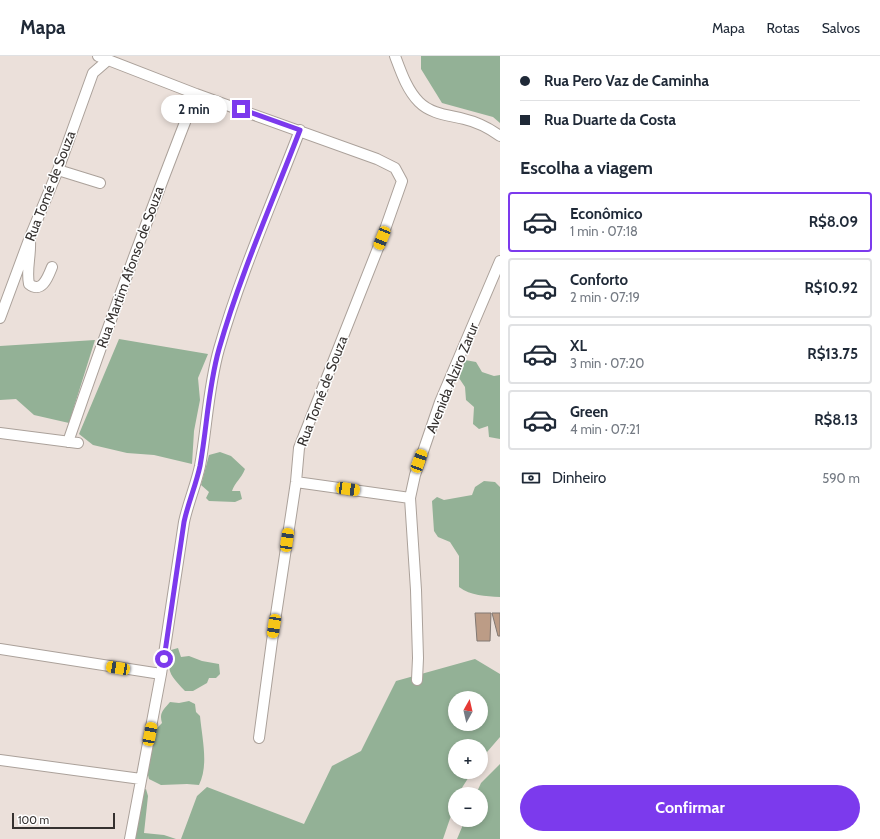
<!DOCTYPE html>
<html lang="pt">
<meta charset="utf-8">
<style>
:root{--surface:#fff;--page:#f2f2f3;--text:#1f2937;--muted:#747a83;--line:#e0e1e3;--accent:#7c3aed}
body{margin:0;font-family:Cabin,sans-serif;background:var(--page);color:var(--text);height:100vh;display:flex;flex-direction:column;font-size:15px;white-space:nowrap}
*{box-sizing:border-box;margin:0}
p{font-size:13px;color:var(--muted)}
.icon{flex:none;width:22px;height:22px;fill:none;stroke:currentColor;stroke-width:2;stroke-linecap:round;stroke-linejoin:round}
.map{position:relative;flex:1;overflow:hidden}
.side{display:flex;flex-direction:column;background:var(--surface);width:380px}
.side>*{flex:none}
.hud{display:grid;align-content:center;height:88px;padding:0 20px;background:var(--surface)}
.needle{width:26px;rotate:8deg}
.tools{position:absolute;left:448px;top:635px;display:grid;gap:8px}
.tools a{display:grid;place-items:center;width:40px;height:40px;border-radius:50%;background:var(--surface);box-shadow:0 2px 6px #0003;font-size:20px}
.scale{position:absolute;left:12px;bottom:10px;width:103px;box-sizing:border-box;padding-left:4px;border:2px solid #35312f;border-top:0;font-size:11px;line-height:14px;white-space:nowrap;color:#35312f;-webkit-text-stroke:3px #fff;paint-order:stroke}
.end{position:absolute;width:18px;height:18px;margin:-9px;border:5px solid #7c3aed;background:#fff;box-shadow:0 0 0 2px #fff}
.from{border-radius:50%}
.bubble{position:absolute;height:28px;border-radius:14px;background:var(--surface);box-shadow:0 2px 6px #0003;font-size:13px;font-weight:800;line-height:28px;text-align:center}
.car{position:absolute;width:12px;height:24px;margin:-12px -6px;border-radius:5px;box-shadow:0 0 3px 1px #0007;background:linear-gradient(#f5c518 24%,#345 0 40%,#f5c518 0 76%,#345 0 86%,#f5c518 0)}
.hud b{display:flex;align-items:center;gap:14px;height:38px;font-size:15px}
.hud b+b{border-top:1px solid var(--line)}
.hud i{width:10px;height:10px;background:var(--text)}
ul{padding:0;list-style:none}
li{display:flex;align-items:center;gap:12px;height:60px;margin:0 8px 6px;padding:0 12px;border:2px solid var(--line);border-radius:4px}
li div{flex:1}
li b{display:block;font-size:15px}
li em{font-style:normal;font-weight:800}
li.current{border-color:var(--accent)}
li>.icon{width:36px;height:36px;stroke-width:1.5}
h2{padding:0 20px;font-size:18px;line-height:48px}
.pay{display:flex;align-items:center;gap:10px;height:44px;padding:0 20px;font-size:15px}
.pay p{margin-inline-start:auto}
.cta{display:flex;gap:8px;margin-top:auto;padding:8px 20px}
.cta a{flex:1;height:46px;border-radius:24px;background:var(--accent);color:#fff;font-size:16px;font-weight:800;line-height:46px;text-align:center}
header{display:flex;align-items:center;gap:24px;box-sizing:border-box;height:56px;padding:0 20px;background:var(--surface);border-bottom:1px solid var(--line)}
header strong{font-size:19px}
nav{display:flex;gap:22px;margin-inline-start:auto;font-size:14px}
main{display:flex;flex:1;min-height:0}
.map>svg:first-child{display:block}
.forest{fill:#93b196;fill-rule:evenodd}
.building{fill:#bc9c86;stroke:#817872}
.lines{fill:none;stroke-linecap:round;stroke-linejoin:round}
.minor-casing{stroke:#aba19a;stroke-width:12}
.minor{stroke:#fff;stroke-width:10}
.route{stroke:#7c3aed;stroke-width:5}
.labels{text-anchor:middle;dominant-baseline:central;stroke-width:3;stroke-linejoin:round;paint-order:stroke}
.street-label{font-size:14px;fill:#35312f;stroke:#fff}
</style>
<header>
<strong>Mapa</strong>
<nav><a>Mapa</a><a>Rotas</a><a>Salvos</a></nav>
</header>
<main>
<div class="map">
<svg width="500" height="783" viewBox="0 0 500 783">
<rect width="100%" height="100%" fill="#ebe0da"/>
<path class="forest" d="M421 0H500V67L493 61 442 47 421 13Z
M119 283 208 298 198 322 200 344 194 375 192 408 154 399 127 397 93 389 79 378Z
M95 284 69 367 34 359 16 343 0 344V290Z
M465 304 476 306 482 316 494 320 500 319V383L489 381 488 370 479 373 473 368 474 351 466 344 465 331 459 322Z
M220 396 231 400 245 413C241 423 235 426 232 435H240L242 443 235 446 209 445 206 442 209 436 201 429 209 399Z
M484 425 495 426 500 431V541C485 540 471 540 459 531V500L450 486 438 481 434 475 432 445 437 441 444 444 472 439 475 431Z
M178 592 181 601 189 600 202 605 219 608 220 618 216 622H209L207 627 193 635H185C170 619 166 616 171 594Z
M475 603 500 618V681L481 703V690H455V716H472L458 738H455V748L443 783H181L197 740 207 731 304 768 332 710 361 695 396 625ZM455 642H481V668H455Z
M189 645 195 648 196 656 200 660C202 682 209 709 199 729L187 728 161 729 149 723 147 715 157 672 162 667C159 657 163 654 170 646L179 647Z
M500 708V783H457L465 764H481V738H476L481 727Z
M146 733 148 740 144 777 164 779 176 783H134L142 734Z"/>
<path class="building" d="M475 557H491L490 585H477Z
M492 557H500V580H498Z"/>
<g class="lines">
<defs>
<path id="minor" d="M98 0 196 38 377 103 395 112 402 125 382 182 299 392 296 426 272 585 259 682
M395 0C401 16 407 34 419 46 431 58 448 59 464 63 477 66 489 72 500 80
M58 114 100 127
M30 185C31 199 26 214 29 228 42 238 48 221 52 211
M0 262 30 181 58 114 93 17 108 4
M0 377 78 387
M68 386C108 269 151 153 196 38
M296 426 410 442
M0 593 161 618
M417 624 418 602 416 534 410 442 415 419 440 346 500 205
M0 704 141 723
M130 783 161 618 184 466C188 447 196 429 200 410 207 371 208 332 219 293 240 219 272 147 300 74"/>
</defs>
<use href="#minor" class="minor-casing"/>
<use href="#minor" class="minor"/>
</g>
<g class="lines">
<path class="route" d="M164 603 184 466C188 447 196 429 200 410 207 372 208 332 219 293 240 219 272 147 300 74L241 53"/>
</g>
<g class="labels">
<g class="street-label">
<text transform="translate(50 130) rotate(-69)">Rua Tomé de Souza</text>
<text transform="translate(130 211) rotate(-70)">Rua Martim Afonso de Souza</text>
<text transform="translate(452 322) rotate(-68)">Avenida Alziro Zarur</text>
<text transform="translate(322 335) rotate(-69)">Rua Tomé de Souza</text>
</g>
</g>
</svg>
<div class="tools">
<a><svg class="needle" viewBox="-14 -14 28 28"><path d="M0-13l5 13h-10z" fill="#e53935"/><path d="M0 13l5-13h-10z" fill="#747a83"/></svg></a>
<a>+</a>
<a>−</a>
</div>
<div class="scale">100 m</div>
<i class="end from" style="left:164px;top:603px"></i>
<i class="end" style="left:241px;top:53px"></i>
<div class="bubble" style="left:161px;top:39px;width:66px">2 min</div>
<i class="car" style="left:382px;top:182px;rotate:202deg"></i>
<i class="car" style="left:419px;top:405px;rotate:20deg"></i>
<i class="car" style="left:348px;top:433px;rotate:98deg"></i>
<i class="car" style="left:287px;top:484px;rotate:8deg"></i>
<i class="car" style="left:274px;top:570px;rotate:189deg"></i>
<i class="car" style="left:118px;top:612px;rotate:279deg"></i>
<i class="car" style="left:150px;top:678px;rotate:11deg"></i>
</div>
<section class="side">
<div class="hud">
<b><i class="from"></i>Rua Pero Vaz de Caminha</b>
<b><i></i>Rua Duarte da Costa</b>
</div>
<h2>Escolha a viagem</h2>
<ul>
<li class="current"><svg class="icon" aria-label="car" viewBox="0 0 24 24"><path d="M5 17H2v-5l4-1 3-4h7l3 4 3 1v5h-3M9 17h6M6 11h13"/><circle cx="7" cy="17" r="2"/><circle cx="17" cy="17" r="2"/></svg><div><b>Econômico</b><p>1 min · 07:18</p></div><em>R$8.09</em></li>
<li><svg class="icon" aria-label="car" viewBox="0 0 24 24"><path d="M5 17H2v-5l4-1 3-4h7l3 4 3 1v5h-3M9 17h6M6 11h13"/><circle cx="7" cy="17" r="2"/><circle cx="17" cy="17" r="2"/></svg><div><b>Conforto</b><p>2 min · 07:19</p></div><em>R$10.92</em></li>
<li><svg class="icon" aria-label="car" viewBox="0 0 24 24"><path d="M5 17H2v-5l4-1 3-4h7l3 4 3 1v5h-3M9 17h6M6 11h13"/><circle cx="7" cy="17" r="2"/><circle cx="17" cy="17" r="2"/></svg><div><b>XL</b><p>3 min · 07:20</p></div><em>R$13.75</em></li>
<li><svg class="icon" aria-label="car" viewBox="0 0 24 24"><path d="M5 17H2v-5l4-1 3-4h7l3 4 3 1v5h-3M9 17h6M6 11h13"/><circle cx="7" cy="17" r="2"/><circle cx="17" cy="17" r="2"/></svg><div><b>Green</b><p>4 min · 07:21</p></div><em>R$8.13</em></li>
</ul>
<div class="pay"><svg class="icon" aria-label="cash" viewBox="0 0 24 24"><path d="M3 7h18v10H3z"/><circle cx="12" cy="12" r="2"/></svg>Dinheiro<p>590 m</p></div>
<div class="cta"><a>Confirmar</a></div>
</section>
</main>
